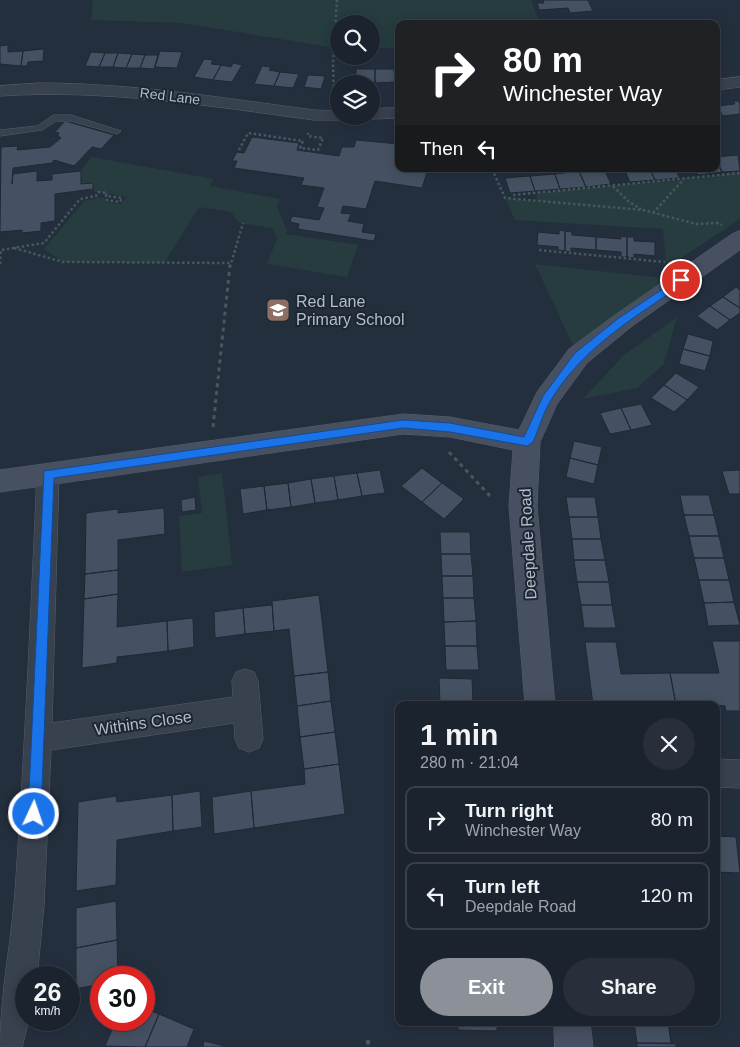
<!DOCTYPE html>
<html lang="en">
<head>
<meta charset="utf-8">
<style>
  body { margin:0; font-family:Helvetica,sans-serif; background:#282f3a; color:#f1f3f6; height:100vh; display:flex; flex-direction:column; font-size:19px; white-space:nowrap }
  * { box-sizing:border-box; margin:0 }
  p { font-size:16px; color:#a0a4aa }
  .icon { flex:none; width:28px; height:28px; fill:none; stroke:currentColor; stroke-width:2; stroke-linecap:round; stroke-linejoin:round }
  .map { position:relative; flex:1; overflow:hidden }
  .side { position:absolute; left:395px; top:701px; width:325px; height:325px; display:flex; flex-direction:column; background:#1b232e; border-radius:10px; box-shadow:0 2px 12px #0003,0 0 0 1px #39404a }
  .side>* { flex:none }
  .guide { position:absolute; left:395px; top:20px; width:325px; height:152px; border-radius:10px; box-shadow:0 2px 12px #0003,0 0 0 1px #39404a; background:#202124; color:#fff; overflow:hidden }
  .fabs { position:absolute; left:330px; top:15px; display:grid; gap:10px }
  .fabs a { display:grid; place-items:center; width:50px; height:50px; border-radius:50%; background:#1b232e; box-shadow:0 2px 12px #0003,0 0 0 1px #39404a; font-size:25px }
  .speed { position:absolute; left:15px; top:966px; display:flex; gap:10px; font-size:25px; font-weight:700; text-align:center }
  .speed>* { display:grid; place-content:center; width:65px; height:65px; border-radius:50%; background:#1b232e; box-shadow:0 2px 12px #0003,0 0 0 1px #39404a; line-height:1 }
  .speed small { font-size:12px; font-weight:400 }
  .speed .limit { border:8px solid #d22; background:#fff; color:#111 }
  .pin { position:absolute; display:grid; place-items:center; width:42px; height:42px; color:#fff; margin:-21px; border:2px solid #fff; border-radius:50%; box-shadow:0 1px 5px #0007 }
  .me { position:absolute; width:55px; margin:-28px; rotate:3deg; stroke-linejoin:round; filter:drop-shadow(0 0 4px #0008) }
  .turn { display:flex; align-items:center; gap:18px; height:105px; padding:0 25px; font-size:22px }
  .turn .icon { width:65px; height:65px; stroke-width:2.5 }
  .turn b { display:block; font-size:35px; line-height:42px }
  .then { display:flex; align-items:center; height:48px; padding:0 25px; background:#0003; gap:10px; font-size:19px }
  .round { display:grid; place-items:center; flex:none; width:52px; height:52px; border-radius:26px; background:#282f3a }
  .headline { display:flex; align-items:center; justify-content:space-between; height:85px; padding:0 25px }
  h1 { font-size:30px; font-weight:800; line-height:38px }
  .primary-button { display:flex; gap:10px; margin-top:auto; padding:10px 25px }
  .primary-button a { flex:1; height:58px; border-radius:30px; background:#8c9099; color:#fff; font-size:20px; font-weight:800; line-height:58px; text-align:center }
  .primary-button a+a { background:#282f3a; color:#f1f3f6 }
  ul { padding:0; list-style:none }
  li { display:flex; align-items:center; gap:15px; height:68px; margin:0 10px 8px; padding:0 15px; border:2px solid #39404a; border-radius:10px }
  li div { flex:1 }
  li b { display:block; font-size:19px }
  li em { font-style:normal }
  .map>svg:first-child { display:block }
  .green { fill:#263c3f }
  .building { fill:#455162; stroke:#1f2835 }
  .lines { fill:none; stroke-linecap:round; stroke-linejoin:round }
  .lane-casing { stroke:#565f6c; stroke-width:1 }
  .street-casing { stroke:#565f6c; stroke-width:1 }
  .secondary-casing { stroke:#565f6c; stroke-width:1 }
  .path-far2 { stroke:#44595c; stroke-width:2.5; stroke-dasharray:2.5 2.5; stroke-linecap:butt }
  .path-far1 { stroke:#44595c; stroke-width:3; stroke-dasharray:4 4; stroke-linecap:butt }
  .path { stroke:#44595c; stroke-width:4; stroke-dasharray:4.5 4.5; stroke-linecap:butt }
  .lane { fill:#38414e; fill-rule:evenodd }
  .street { fill:#38414e; fill-rule:evenodd }
  .secondary { fill:#465061; fill-rule:evenodd }
  .route { fill:#1a73e8; stroke:#114b97 }
  .labels { text-anchor:middle; dominant-baseline:central; stroke-width:4; stroke-linejoin:round; paint-order:stroke }
  .far-street-label { font-size:14px; fill:#b4bcc9; stroke:#1d2633 }
  .poi-label { font-size:16px; fill:#b4bcc9; stroke:#1d2633; text-anchor:start }
  .street-label { font-size:16px; fill:#b4bcc9; stroke:#1d2633 }
</style>
</head>
<body>
<div class="map">
<svg width="740" height="1047" viewBox="0 0 740 1047">
  <rect width="100%" height="100%" fill="#242f3e"/>
  <!-- green -->
  <path class="green" d="M93 0H531L540 24H399V48H371V24H339V48H335L182 23 91 20Z
    M91 157 214 179 210 186 280 199 277 207 287 230 286 234 358 245 347 277 267 264 277 239 272 228 239 223 231 212 199 207 164 263 63 262 44 249 84 201 101 197 107 199 105 202 121 204 126 197 94 191 93 183 81 184V171Z
    M740 173V219L674 263H666L663 229 515 220 505 198 536 201 537 193Z
    M535 264 681 280 578 356Z
    M677 317 664 364 637 388 583 399 624 355Z
    M222 473 232 565 182 572 179 516 202 513 198 477Z"/>
  <!-- building -->
  <path class="building" d="M543 0H588L593 11 570 13 568 8 539 10 537 3H544Z
    M8 45V52L23 51 21 66 0 64V46Z
    M44 49 43 61 28 62 27 66H21L23 51Z
    M160 51 182 52 177 68 155 67Z
    M91 52 105 53 99 67 85 66Z
    M105 53H118L113 67H99Z
    M118 53 132 54 126 68 113 67Z
    M132 54 145 55 140 68H126Z
    M145 55H158L154 69 140 68Z
    M204 59 213 60 211 64 221 65 213 80 194 77Z
    M233 63 242 65 232 82 213 80 221 65 231 67Z
    M262 66 271 67 269 70 280 72 274 86 254 84Z
    M356 69H375V83H356Z
    M375 69H394L395 82 375 83Z
    M280 72 299 74 293 88 274 86Z
    M308 75 325 76 321 89 304 87Z
    M733 101H738L740 103V114L723 116 717 106 735 104Z
    M65 121 114 135 101 149 92 147 74 166 54 160 52 163 13 168 12 184 13 174 37 171V181L52 180V174L81 171V184L93 183V189L55 194V221L41 223V231L22 233V230L0 232 1 147 18 146 17 150 50 147 61 138 58 136 59 133 55 132Z
    M252 137 299 143 297 150 339 156 342 147H354L356 140 399 144V169H428L422 188 375 181 366 209 343 206 341 213 351 214 348 221 364 224 362 232 376 234 374 241 298 229 299 224 290 222 292 216 319 220 324 208 317 207 324 188 301 185 304 178 234 168 237 161H232L237 152 244 153Z
    M738 155 740 171 722 172 716 157Z
    M716 162 722 172 698 175 695 169H716Z
    M604 169 611 184 586 187 579 171Z
    M624 169H650L655 180 630 182Z
    M650 169H675L680 178 655 180Z
    M579 171 586 187 560 189 555 174Z
    M555 174 560 189 535 191 530 176Z
    M530 176 535 191 510 193 505 178Z
    M559 230 565 231V251L558 250V247L537 245 538 232 559 234Z
    M565 231 572 232V235L596 237V250L571 248V252L565 251Z
    M621 236 627 237V257H621V252L596 250V237L621 239Z
    M627 237H634V241L655 242V256L634 254V258L627 257Z
    M736 287 740 290V308L723 297Z
    M723 297 740 308V313L730 320 710 306Z
    M710 306 730 320 717 330 697 316Z
    M688 334 713 341 710 356 683 349Z
    M683 349 710 356 705 371 679 364Z
    M676 373 699 387 687 400 664 385Z
    M664 385 687 400 674 412 651 398Z
    M641 404 652 425 631 430 621 408Z
    M621 408 631 430 610 434 600 413Z
    M574 441 602 447 598 465 570 458Z
    M570 458 598 465 594 484 566 477Z
    M422 468 442 483 422 502 401 486Z
    M380 470 385 493 362 496 357 473Z
    M740 470V494H729L722 471Z
    M357 473 362 496 338 500 334 476Z
    M334 476 338 500 315 503 311 479Z
    M311 479 315 503 291 507 288 483Z
    M288 483 291 507 267 510 264 486Z
    M442 483 464 499 444 519 422 502Z
    M264 486 267 510 243 514 240 489Z
    M680 495H709L714 515H684Z
    M195 497 196 510 182 512 181 500Z
    M566 497H595L598 517H569Z
    M164 508 165 534 118 540V570L85 574 86 513 118 509V513Z
    M684 515H714L719 536H689Z
    M569 517H598L601 539H572Z
    M440 532H470L471 554H441Z
    M689 536H719L724 558H694Z
    M572 539H601L605 560H574Z
    M441 554H471L473 576H442Z
    M694 558H724L729 580H699Z
    M574 560H605L609 582H577Z
    M118 570V594L84 599 85 574Z
    M442 576H473L474 598H443Z
    M699 580H729L734 602 704 603Z
    M577 582H609L612 605H581Z
    M118 594 117 627 167 621 168 651 117 657V663L82 668 84 599Z
    M319 595 328 672 294 676 289 629 274 631 272 601Z
    M443 598H474L476 621 444 622Z
    M734 602 740 625 708 626 704 603Z
    M272 605 274 631 245 634 243 608Z
    M581 605H612L616 628H584Z
    M243 608 245 634 215 638 214 612Z
    M193 618 194 647 168 651 167 621Z
    M476 621 477 646H445L444 622Z
    M712 641H740V711H726L725 706 716 705H676L670 673H719Z
    M585 642H616L621 674 670 673 676 705H593Z
    M445 646H477L479 670H446Z
    M328 672 331 701 297 706 294 676Z
    M439 678 472 679 473 704H440Z
    M331 701 335 732 300 737 297 706Z
    M335 732 339 764 304 769 300 737Z
    M339 764 345 814 254 828 251 791 305 784 304 769Z
    M200 791 202 827 173 831 172 795Z
    M251 791 254 828 214 834 212 797Z
    M172 795 173 831 117 840 116 885 76 891 78 802 116 796 117 802Z
    M716 836 736 837 740 873 716 872Z
    M116 901 117 940 76 948V908Z
    M117 940 118 978H101V984L76 989V948Z
    M144 1008 159 1014 145 1047 105 1046 116 1020H144Z
    M159 1014 194 1029 187 1047H145Z
    M458 1022H497V1031L458 1030Z
    M634 1022H668L671 1043H637Z
    M204 1041 229 1047H203Z
    M637 1043 676 1044V1047H637Z"/>
  <g class="lines">
    <!-- lane casing -->
    <g class="lane-casing">
      <path id="lane" d="M54 115H71L121 131 117 134 71 121H56L42 130 0 136V130L37 126Z"/>
    </g>
    <!-- street casing -->
    <g class="street-casing">
      <path id="street" d="M740 77V87L716 90V80Z
        M39 83C132 83 222 98 314 110L339 111V116H347L345 120H314C209 106 106 89 0 96V86Z
        M399 108V118L371 119 364 116H371V109Z
        M48 465 56 467 59 474 52 723 233 697 232 681 236 672 245 669 254 672 258 681 263 739 259 748 249 752 239 748 235 739 234 723 51 750 44 905 37 978H26V1020H29L22 1047H0C0 991 13 935 16 878 25 743 31 609 37 474L40 467Z
        M716 759 740 760V788L716 787Z"/>
    </g>
    <!-- secondary casing -->
    <g class="secondary-casing">
      <path id="secondary" d="M740 231V250L631 327 587 363 557 404 540 442 537 506 555 705H525L509 506 513 450 450 437 403 434 0 492V470L403 414 450 417 519 430 537 392 569 349 615 315 732 234Z
        M554 1022H590L593 1047H555Z"/>
    </g>
    <!-- path-far2 -->
    <path class="path-far2" d="M334 97 333 64 337 0
      M239 150 248 133 303 141 300 148 318 150 323 138 308 136V133
      M492 169 505 198 643 210 696 224 717 223 722 225
      M613 186 629 202 641 209
      M513 195 740 173
      M653 213 684 179
      M14 248 63 262 230 263
      M539 250 665 262
      M0 264 1 250 44 243 80 199 96 196 98 192 107 193 106 196 122 198 120 202 106 200
      M230 267 243 223"/>
    <!-- path-far1 -->
    <path class="path-far1" d="M213 427 230 265
      M449 452 490 496"/>
    <!-- path -->
    <path class="path" d="M368 1040V1047"/>
    <!-- lane -->
    <use href="#lane" class="lane"/>
    <!-- street -->
    <use href="#street" class="street"/>
    <!-- secondary -->
    <use href="#secondary" class="secondary"/>
  </g>
  <!-- route -->
  <path class="route" d="M681 277 686 280 685 283C636 316 582 348 551 400 543 413 539 428 533 442L527 446 450 432 403 428 54 478 41 814 39 819 34 821 30 819 28 814 44 471 403 420 450 423 524 437 543 396 575 353 619 318Z"/>
  <!-- icons -->
  <defs>
    <g id="school-square" transform="scale(1.25)"><rect x="-9" y="-9" width="18" height="18" rx="4" fill="#8d6e63" stroke="#1d2633"/><path d="M0-5L7-2L0 1L-7-2ZM-4 1L0 2.5L4 1V4Q0 6-4 4Z" fill="#fff"/></g>
  </defs>
  <g fill-rule="evenodd">
    <use href="#school-square" x="278" y="310"/>
  </g>
  <g class="labels">
    <!-- far-street labels -->
    <g class="far-street-label">
      <text transform="translate(170 96) rotate(7)">Red Lane</text>
    </g>
    <!-- poi labels -->
    <g class="poi-label">
      <text x="296" y="301">Red Lane<tspan x="296" dy="18">Primary School</tspan></text>
    </g>
    <!-- street labels -->
    <g class="street-label">
      <text transform="translate(528 544) rotate(-93)">Deepdale Road</text>
      <text transform="translate(143 723) rotate(-8)">Withins Close</text>
    </g>
  </g>
</svg>
<div class="fabs">
<a><svg class="icon" aria-label="search" viewBox="0 0 24 24"><circle cx="10" cy="10" r="6"/><path d="M15 15l6 6"/></svg></a>
<a><svg class="icon" aria-label="layers" viewBox="0 0 24 24"><path d="M12 4l9 5-9 5-9-5zM3 14l9 5 9-5"/></svg></a>
</div>
<div class="speed"><div>26<small>km/h</small></div><div class="limit">30</div></div>
<div class="pin" style="left:681px;top:280px;background:#d93025"><svg class="icon" aria-label="arrive" viewBox="0 0 24 24"><path d="M6 21V4h12l-3 4 3 4H6"/></svg></div>
<svg class="me" style="left:34px;top:814px" viewBox="-20 -20 40 40"><circle r="17" fill="#1a73e8" stroke="#fff" stroke-width="3"/><path d="M0-11L8 9 0 5-8 9z" fill="#fff"/></svg>
<div class="guide">
<div class="turn"><svg class="icon" aria-label="right" viewBox="0 0 24 24"><path d="M7 20v-9h11M14 6l5 5-5 5"/></svg><div><b>80 m</b>Winchester Way</div></div>
<div class="then">Then<svg class="icon" aria-label="left" viewBox="0 0 24 24"><path d="M17 20v-9H6M10 6l-5 5 5 5"/></svg></div>
</div>
<section class="side">
<div class="headline"><div><h1>1 min</h1><p>280 m · 21:04</p></div><a class="round"><svg class="icon" aria-label="close" viewBox="0 0 24 24"><path d="M6 6l12 12M18 6L6 18"/></svg></a></div>
<ul>
<li><svg class="icon" aria-label="right" viewBox="0 0 24 24"><path d="M7 20v-9h11M14 6l5 5-5 5"/></svg><div><b>Turn right</b><p>Winchester Way</p></div><em>80 m</em></li>
<li><svg class="icon" aria-label="left" viewBox="0 0 24 24"><path d="M17 20v-9H6M10 6l-5 5 5 5"/></svg><div><b>Turn left</b><p>Deepdale Road</p></div><em>120 m</em></li>
</ul>
<div class="primary-button"><a>Exit</a><a>Share</a></div>
</section>
</div>
</body>
</html>
